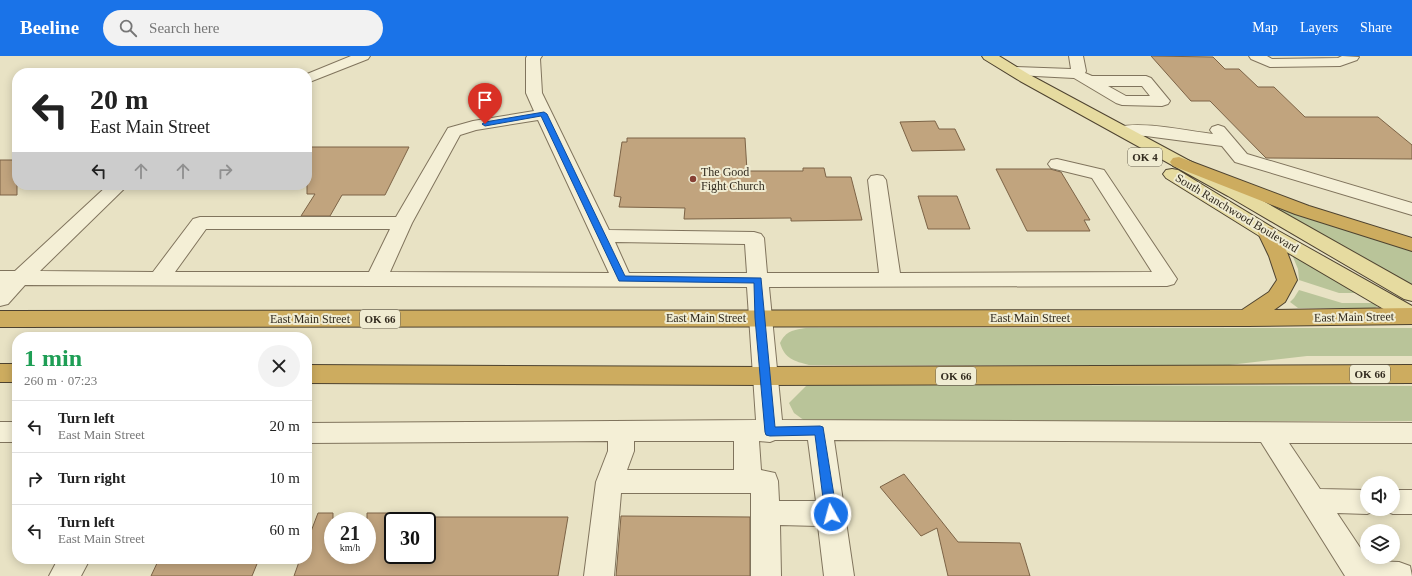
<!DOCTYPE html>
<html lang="en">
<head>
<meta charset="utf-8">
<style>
  body { margin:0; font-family:Georgia,serif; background:#f2f2f2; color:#222; height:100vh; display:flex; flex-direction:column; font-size:15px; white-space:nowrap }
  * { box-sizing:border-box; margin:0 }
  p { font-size:13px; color:#767676 }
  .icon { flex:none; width:22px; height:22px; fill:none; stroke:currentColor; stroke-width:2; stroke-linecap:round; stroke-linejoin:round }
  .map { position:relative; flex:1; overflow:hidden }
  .panel { position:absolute; left:12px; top:276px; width:300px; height:232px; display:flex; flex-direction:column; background:#fff; border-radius:16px; box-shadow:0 2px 10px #0003 }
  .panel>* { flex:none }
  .hud { position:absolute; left:12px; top:12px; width:300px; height:122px; border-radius:16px; box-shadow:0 2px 10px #0003; background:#fff; color:#222; overflow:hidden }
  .controls { position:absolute; left:1360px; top:420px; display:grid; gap:8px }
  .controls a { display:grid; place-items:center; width:40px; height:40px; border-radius:50%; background:#fff; box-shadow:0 2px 10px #0003; font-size:20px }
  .speed { position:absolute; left:324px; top:456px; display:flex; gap:8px; font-size:20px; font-weight:700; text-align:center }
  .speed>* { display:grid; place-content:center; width:52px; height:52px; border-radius:50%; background:#fff; box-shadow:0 2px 10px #0003; line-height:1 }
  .speed small { font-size:10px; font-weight:400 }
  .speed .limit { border:2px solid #111; border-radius:6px; background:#fff; color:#111 }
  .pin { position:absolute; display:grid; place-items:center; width:34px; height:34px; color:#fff; margin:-41px -17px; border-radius:50% 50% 50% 0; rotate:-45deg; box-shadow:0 0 4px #0007 }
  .pin .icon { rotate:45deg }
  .me { position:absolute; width:44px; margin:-22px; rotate:353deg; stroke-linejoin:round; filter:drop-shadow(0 0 3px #0008) }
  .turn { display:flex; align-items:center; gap:14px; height:84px; padding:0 12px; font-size:18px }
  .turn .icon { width:52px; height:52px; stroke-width:2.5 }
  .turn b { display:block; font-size:28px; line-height:34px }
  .lanes { display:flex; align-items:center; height:38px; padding:0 12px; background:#0003; justify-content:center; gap:20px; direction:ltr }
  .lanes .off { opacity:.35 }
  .round { display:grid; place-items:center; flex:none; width:42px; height:42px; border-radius:21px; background:#f2f2f2 }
  .summary { display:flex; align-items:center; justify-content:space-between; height:68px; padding:0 12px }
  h1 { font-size:24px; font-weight:600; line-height:30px; color:#1e9e55 }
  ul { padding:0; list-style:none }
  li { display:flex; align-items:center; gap:12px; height:52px; padding:0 12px; border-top:1px solid #e0e0e0 }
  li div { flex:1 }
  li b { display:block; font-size:15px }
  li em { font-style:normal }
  header { display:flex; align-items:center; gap:24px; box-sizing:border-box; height:56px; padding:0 20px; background:#1a73e8; color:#fff }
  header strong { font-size:19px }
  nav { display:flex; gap:22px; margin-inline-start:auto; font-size:14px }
  .search { width:280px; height:36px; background:#f2f2f2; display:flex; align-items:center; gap:10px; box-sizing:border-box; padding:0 14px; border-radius:22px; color:#767676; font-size:15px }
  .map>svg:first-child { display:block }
  .green { fill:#b9c499 }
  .building { fill:#c1a47e; stroke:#7c6346 }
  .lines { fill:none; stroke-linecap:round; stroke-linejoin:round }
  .minor-casing { stroke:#80745d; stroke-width:2 }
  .major-casing { stroke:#4e4330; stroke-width:2 }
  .highway-casing { stroke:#4e4330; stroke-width:2 }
  .minor { fill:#f4efd6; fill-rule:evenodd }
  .major { fill:#e6dba0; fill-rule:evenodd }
  .highway { fill:#cdac5f; fill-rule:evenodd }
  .route { fill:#1a73e8; stroke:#114b97 }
  .poi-dot { fill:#874034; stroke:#f0ecd2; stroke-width:1.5 }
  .labels { text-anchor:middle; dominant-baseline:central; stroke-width:4; stroke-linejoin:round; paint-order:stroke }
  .shield { fill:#f0ecd2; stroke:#6b6555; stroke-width:1 }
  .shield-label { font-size:11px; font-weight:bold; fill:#322b1f }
  .poi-label { font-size:12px; fill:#322b1f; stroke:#f0ecd2; text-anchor:start }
  .street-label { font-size:12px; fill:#322b1f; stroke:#f0ecd2 }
</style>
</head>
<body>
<header>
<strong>Beeline</strong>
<div class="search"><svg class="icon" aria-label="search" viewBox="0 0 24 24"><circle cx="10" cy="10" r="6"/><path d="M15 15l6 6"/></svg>Search here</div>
<nav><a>Map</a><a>Layers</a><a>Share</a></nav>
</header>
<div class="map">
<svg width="1412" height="520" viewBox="0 0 1412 520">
  <rect width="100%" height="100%" fill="#e8e2c4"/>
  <!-- green -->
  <path class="green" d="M1240 135 1412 194V231Z
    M1293 201 1299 202 1359 237H1339L1299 224 1298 213Z
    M1299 234 1342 247H1378L1381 248 1375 252H1298L1290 246 1294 242Z
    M806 272H1412V300H1307L1229 309H809C794 305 785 303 780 287 786 275 793 274 806 272Z
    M807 329 1412 330V365H805L794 357 789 347Z"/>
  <!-- building -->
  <path class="building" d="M1151 0 1213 1 1225 13H1239L1258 31H1274L1305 61H1378L1412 89V103L1266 102 1210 45H1191Z
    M935 65 939 73H955L965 94 912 95 900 66Z
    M627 82H745L747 115H803V112H824L826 121H851L862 164 791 165V162L684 163 685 152 619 151 621 141 614 140 622 86H627Z
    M307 91H409L385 139H342L330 160H301L315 138H307Z
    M0 104H17V139H0Z
    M996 113H1050L1061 116 1090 164H1084L1090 175H1027Z
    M918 140H957L970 173H928Z
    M904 418 958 486 1020 487 1030 520H948L937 472 921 480 880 431Z
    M318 457H333V499H367V457H393V499H427V461H568L558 520H294L300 503H307V486Z
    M621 460 750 461V520H616Z
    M159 503H259L252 520H151Z"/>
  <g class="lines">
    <!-- minor casing -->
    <g class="minor-casing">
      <path id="minor" d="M351 0H370L368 3 307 27V18Z
        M527 0H542L540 3 542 37 609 174 754 176 761 178 764 182 767 217H879L868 124 871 120 877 119 883 120 886 124 900 217 1152 216 1092 122 1051 112 1048 108 1051 104 1057 103 1104 114 1177 223 1174 228 1167 230 769 231 782 364 1412 367V387H1289L1320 433 1367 434V453H1377V454L1367 458 1337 457 1369 505 1399 506 1410 510 1412 520H1345L1261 386 834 384 854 520H824L818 470 780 469 781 520H751V437H621L614 520H584L596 426 608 395V385L307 387V367L756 364 747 231 25 229 8 248 0 250V215H15L108 129H128L40 215 153 216 193 163 200 161H396L448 72 473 65 534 55 526 37V2ZM538 64 609 217 390 216 412 167 460 79 476 74ZM206 173H390L369 216H175ZM615 186 745 188 747 217H629ZM775 384H808L816 445H779L778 425 775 417 761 414 759 385 770 386ZM634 385H734V414H627L634 395Z
        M1069 0H1083L1086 15 1085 17 1092 20H1146L1151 22 1170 45 1168 48 1162 50 1122 49 1116 47 1074 22 1014 19 1009 18 1007 15 1009 12 1014 11 1071 13ZM1108 30H1142L1150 40H1126Z
        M1249 0H1267L1272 3 1338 2 1342 0 1359 1 1357 4 1340 10 1270 11 1251 3Z
        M1218 69 1224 71 1247 98 1412 147V159L1235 106 1222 90 1146 80 1118 79 1116 75 1118 71C1144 65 1186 75 1213 78L1210 74 1212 71Z
        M0 366H17V386H0Z
        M1393 434H1412V458H1393L1383 454V453H1393Z
        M58 503H90L81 520H49Z"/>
    </g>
    <!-- major casing -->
    <g class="major-casing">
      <path id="major" d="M982 0H999L1030 19 1240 132 1412 229V245L1404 243 1228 140 1020 25 984 3Z
        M1172 113 1178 114 1275 173 1412 250V268L1404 265 1261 181 1166 122 1163 118 1166 114Z"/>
    </g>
    <!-- highway casing -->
    <g class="highway-casing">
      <path id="highway" d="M1179 101 1309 150 1412 182V195L1295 158 1173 110 1170 106 1173 102Z
        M1268 171 1275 173C1285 188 1291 206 1297 224L1285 246 1274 254 1412 252V268L1247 270 0 271V255L1242 254 1269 236 1277 224 1269 200 1258 177 1261 173Z
        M0 308H17V326H0Z
        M307 309 765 311 1412 309V327L765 329 307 327Z"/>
    </g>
    <!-- minor -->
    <use href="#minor" class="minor"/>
    <!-- major -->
    <use href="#major" class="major"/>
    <!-- highway -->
    <use href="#highway" class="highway"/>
  </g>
  <!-- route -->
  <path class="route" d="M544 56 547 58 625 220 761 222 775 371 820 370 823 371 837 458 835 462 831 463 827 462 825 458 815 379 770 380 766 379 765 376 755 262 754 227 619 225 541 60 485 70 482 68 485 66Z"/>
  <!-- markers -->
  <circle class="poi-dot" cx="693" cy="123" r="4"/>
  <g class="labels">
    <!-- shield labels -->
    <g class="shield">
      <rect x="1128" y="92" width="34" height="18" rx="3"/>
      <rect x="360" y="254" width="40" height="18" rx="3"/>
      <rect x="1350" y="309" width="40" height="18" rx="3"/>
      <rect x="936" y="311" width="40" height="18" rx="3"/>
    </g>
    <g class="shield-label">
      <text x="1145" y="101">OK 4</text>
      <text x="380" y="263">OK 66</text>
      <text x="1370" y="318">OK 66</text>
      <text x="956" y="320">OK 66</text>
    </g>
    <!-- poi labels -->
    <g class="poi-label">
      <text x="701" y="116">The Good<tspan x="701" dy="14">Fight Church</tspan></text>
    </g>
    <!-- street labels -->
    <g class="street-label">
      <text transform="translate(1237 157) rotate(31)">South Ranchwood Boulevard</text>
      <text transform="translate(1354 261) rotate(-1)">East Main Street</text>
      <text x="706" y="262">East Main Street</text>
      <text x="1030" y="262">East Main Street</text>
      <text x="310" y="263">East Main Street</text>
    </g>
  </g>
</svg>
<div class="controls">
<a><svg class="icon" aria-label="sound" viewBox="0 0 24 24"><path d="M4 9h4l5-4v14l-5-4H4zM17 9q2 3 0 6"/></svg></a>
<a><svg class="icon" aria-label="layers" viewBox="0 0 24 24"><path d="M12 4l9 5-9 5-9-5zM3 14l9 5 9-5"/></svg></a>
</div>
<div class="speed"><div>21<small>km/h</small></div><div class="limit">30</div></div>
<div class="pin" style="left:485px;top:68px;background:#d93025"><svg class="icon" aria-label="arrive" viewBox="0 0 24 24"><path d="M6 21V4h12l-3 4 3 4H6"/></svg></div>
<svg class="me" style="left:831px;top:458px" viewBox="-20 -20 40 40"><circle r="17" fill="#1a73e8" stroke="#fff" stroke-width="3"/><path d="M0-11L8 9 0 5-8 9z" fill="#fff"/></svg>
<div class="hud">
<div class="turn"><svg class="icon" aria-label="left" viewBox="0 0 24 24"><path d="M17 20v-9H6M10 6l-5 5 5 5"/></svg><div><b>20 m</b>East Main Street</div></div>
<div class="lanes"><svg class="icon" aria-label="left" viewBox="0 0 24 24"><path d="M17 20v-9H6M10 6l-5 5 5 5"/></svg><svg class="icon off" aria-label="ahead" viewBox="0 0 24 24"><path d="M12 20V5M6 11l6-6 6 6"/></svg><svg class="icon off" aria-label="ahead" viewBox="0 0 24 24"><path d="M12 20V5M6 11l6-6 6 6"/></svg><svg class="icon off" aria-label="right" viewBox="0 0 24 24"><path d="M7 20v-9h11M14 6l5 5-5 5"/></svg></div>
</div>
<section class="panel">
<div class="summary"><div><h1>1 min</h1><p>260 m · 07:23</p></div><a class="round"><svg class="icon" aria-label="close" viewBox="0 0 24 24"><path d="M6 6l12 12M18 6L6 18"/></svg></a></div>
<ul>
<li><svg class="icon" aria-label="left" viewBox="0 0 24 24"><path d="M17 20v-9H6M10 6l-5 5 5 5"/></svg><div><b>Turn left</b><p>East Main Street</p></div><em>20 m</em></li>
<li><svg class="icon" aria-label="right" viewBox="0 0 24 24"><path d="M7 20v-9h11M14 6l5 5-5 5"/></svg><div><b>Turn right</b></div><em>10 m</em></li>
<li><svg class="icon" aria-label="left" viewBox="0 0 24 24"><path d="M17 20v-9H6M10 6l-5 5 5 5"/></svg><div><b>Turn left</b><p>East Main Street</p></div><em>60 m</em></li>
</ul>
</section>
</div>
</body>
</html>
